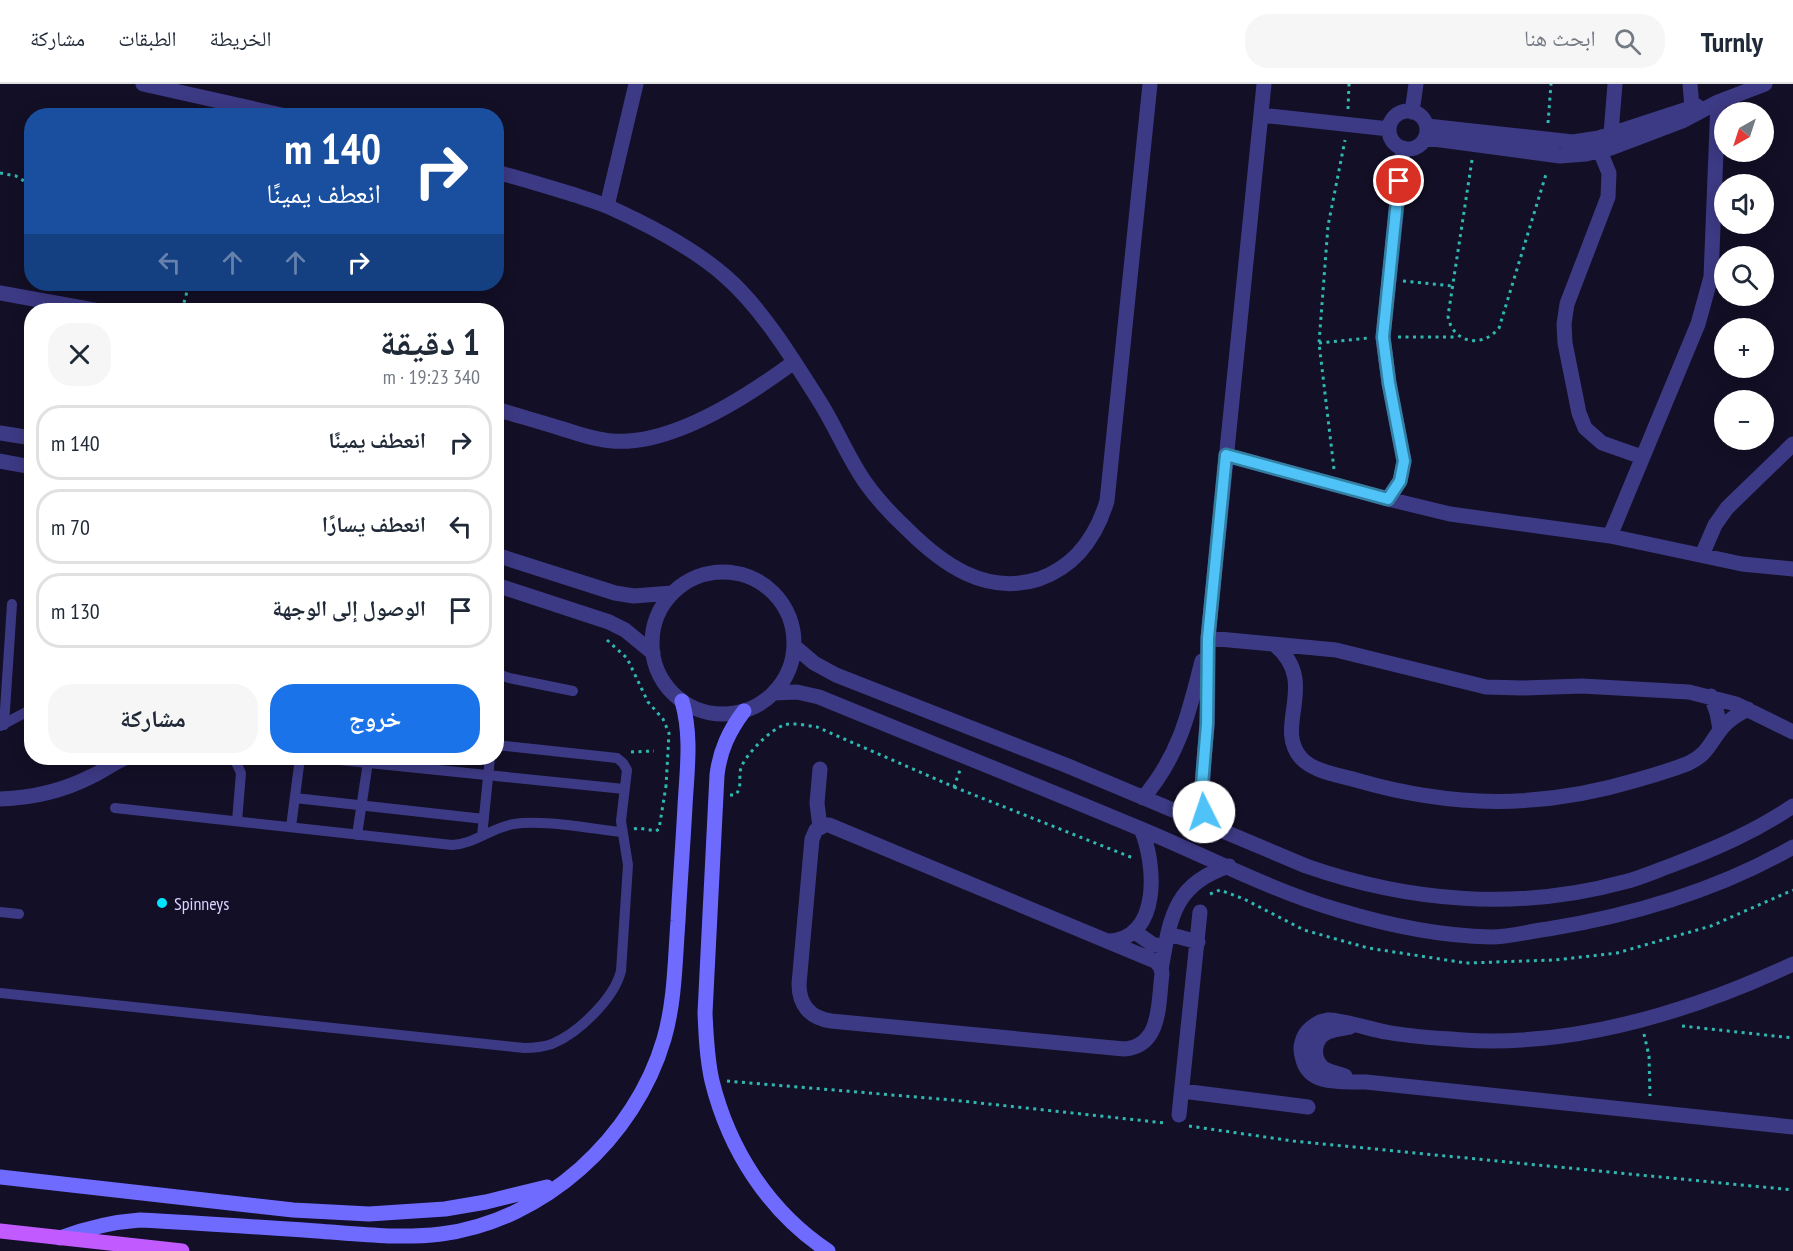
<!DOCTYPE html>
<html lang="ar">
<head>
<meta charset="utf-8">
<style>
  body { margin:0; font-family:"PT Sans Narrow","Noto Naskh Arabic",sans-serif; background:#f6f6f7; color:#1f2937; direction:rtl; height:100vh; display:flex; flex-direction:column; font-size:22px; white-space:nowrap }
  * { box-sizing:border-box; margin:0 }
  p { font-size:20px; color:#747a83 }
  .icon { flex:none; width:33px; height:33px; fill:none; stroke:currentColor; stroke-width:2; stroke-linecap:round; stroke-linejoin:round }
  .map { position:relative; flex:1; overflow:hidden; direction:ltr }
  .drawer { position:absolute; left:24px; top:219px; width:480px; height:462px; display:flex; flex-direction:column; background:#fff; border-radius:24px; box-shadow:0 3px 15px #0003; direction:rtl }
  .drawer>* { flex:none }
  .top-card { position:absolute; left:24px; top:24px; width:480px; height:183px; border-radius:24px; box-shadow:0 3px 15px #0003; direction:rtl; background:#1a4fa0; color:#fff; overflow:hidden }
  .needle { width:39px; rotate:219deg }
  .buttons { position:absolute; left:1714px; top:18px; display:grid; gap:12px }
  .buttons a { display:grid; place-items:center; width:60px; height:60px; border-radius:50%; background:#fff; box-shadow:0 3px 15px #0003; font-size:30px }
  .pin { position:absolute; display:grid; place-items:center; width:51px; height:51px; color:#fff; margin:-26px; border:3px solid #fff; border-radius:50%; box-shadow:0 2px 6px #0007 }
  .me { position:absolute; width:66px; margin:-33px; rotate:356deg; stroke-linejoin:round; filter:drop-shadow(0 0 4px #0008) }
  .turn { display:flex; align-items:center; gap:21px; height:126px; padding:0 24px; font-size:27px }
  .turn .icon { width:78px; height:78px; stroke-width:2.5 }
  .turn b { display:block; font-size:42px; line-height:51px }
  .lanes { display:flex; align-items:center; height:57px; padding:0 24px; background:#0003; justify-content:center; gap:30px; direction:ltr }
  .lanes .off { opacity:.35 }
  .round { display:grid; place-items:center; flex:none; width:63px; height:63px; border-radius:24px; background:#f6f6f7 }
  .summary { display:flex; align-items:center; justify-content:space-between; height:102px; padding:0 24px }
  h1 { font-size:36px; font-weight:700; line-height:45px }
  .button { display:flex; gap:12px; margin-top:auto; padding:12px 24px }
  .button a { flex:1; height:69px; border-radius:24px; background:#1a73e8; color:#fff; font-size:24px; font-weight:700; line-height:69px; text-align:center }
  .button a+a { background:#f6f6f7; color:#1f2937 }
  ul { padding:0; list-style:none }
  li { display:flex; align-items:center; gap:18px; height:75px; margin:0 12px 9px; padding:0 12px; border:3px solid #e0e1e3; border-radius:24px }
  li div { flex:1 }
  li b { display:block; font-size:22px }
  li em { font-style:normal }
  header { display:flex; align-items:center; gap:36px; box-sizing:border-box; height:84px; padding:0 30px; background:#fff; border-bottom:2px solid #e0e1e3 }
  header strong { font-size:28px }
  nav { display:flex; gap:33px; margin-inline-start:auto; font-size:21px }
  .search { width:420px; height:54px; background:#f6f6f7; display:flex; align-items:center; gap:15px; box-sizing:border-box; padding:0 21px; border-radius:24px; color:#747a83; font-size:22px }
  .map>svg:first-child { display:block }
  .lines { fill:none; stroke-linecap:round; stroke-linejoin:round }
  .path { stroke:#2fb8b0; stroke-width:3; stroke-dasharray:3 4.5; stroke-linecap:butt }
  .lane { stroke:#3d3a85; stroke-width:10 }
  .street { stroke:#3d3a85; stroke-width:15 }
  .secondary { stroke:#6f6bff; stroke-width:15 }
  .primary { stroke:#c25bff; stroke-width:15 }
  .route-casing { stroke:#337fa1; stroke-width:15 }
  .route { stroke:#4fc3f7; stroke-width:10 }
  .poi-dot { fill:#00e5ff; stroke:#130f26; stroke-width:2 }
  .labels { text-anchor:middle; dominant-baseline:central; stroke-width:6; stroke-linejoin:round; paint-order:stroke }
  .poi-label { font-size:18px; fill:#d9d4ff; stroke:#130f26; text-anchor:start }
</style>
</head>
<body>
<header>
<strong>Turnly</strong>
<div class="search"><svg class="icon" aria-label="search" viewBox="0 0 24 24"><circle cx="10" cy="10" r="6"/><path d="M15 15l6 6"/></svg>ابحث هنا</div>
<nav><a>الخريطة</a><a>الطبقات</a><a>مشاركة</a></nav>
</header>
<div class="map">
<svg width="1793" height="1167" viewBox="0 0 1793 1167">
  <rect width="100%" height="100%" fill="#130f26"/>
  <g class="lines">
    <!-- path -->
    <path class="path" d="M1348 25 1349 0
      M1548 39 1551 0
      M1472 76 1448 232C1452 259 1482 265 1499 244L1547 87
      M0 89 16 92 32 102
      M1403 197 1452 202
      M182 226 189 200
      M1398 253H1458
      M1319 259 1368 254
      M1334 385 1319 259 1328 142 1345 56
      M607 556 627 574 648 618 663 635 669 649 666 702 670 703
      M631 668 654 667
      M954 703 1133 774
      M730 711H735C743 704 738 694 741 684 745 671 771 645 784 641 794 638 807 642 817 643L954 703 960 686
      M634 745 638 744 656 747 659 745 666 702
      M1210 810 1220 806 1244 815 1304 846 1368 864 1466 879 1555 876 1617 869 1711 842 1793 806
      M1682 942 1793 954
      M1644 950 1649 972 1650 1012
      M727 997 952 1016 1165 1039
      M1189 1042 1293 1057 1793 1106"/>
    <!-- lane -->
    <path class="lane" d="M496 589 509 594 573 607
      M4 641 12 520
      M0 642 32 625
      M234 674 241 689 237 737
      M320 674 624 705
      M295 714 484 735
      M115 724 452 761C475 760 492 743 514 740 542 735 592 745 622 748
      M291 743 300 674
      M357 751 368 678
      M482 752 490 674
      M0 828 19 830
      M0 909 524 964C534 964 543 963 552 960 578 949 614 915 621 887L628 781 621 737 627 686 623 679 617 674 496 661"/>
    <!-- street -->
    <path class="street" d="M143 0 286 32
      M1690 0 1692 23
      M1389 46a19 19 0 1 1 38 0a19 19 0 1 1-38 0Z
      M1412 28 1416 0
      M1261 31 1389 45
      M1427 42 1573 58 1599 54 1697 22
      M1611 49 1615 0
      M1426 54 1560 72 1586 70 1611 64 1682 37 1718 18 1765 0
      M1600 67 1609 89 1608 113 1567 220 1564 240 1565 259 1579 329 1585 344 1602 359 1642 373
      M496 88C523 95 549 103 575 111 586 115 598 118 609 123 649 141 692 163 725 192 761 223 793 275 818 315 835 341 847 372 865 398 877 415 892 431 907 445 942 480 986 512 1039 495 1076 482 1096 453 1107 417L1150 0
      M607 122 636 0
      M0 209 94 226
      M496 325C519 332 541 338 563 345 579 350 595 356 612 357 671 362 748 312 794 278
      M0 349 32 354
      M1226 371 1388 415 1450 430 1610 452 1742 480 1793 485
      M0 377 32 383
      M1388 415 1400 397 1404 377 1389 299 1383 253 1403 64
      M1610 452 1698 240 1711 193 1718 18
      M496 471 615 509 634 512 672 509
      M1702 471 1715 441 1727 424 1793 360
      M652 559a71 71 0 1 1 142 0a71 71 0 1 1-142 0Z
      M496 501 609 538 625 546 653 569
      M1208 554 1336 566 1486 603 1522 604 1582 602 1689 608 1736 620 1793 648
      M1275 561C1320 599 1273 642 1301 674 1314 688 1339 691 1356 696 1452 724 1540 725 1637 696 1654 691 1672 686 1689 679 1708 670 1710 658 1722 644 1729 635 1738 630 1748 625
      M794 562 814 579 836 591 1068 682 1306 782C1409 818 1518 827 1624 798 1641 794 1658 786 1675 780 1717 764 1756 747 1793 722
      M774 609 797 608 819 613C926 657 1034 700 1141 745 1206 772 1270 806 1338 826 1387 841 1440 852 1491 853 1510 853 1530 847 1548 845 1633 831 1718 806 1793 763
      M1711 612 1717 629 1720 645
      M820 685 817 719 820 743
      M1143 714C1179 672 1189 629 1202 577
      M0 715C32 714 63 707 92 692 103 687 113 679 125 674
      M825 741H829L1155 877 1161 883 1162 890C1158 919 1162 962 1124 965L831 937C810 934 799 921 799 900L812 755 816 746Z
      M1208 741C1199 709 1204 677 1207 643 1208 613 1208 583 1208 554L1264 0
      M1135 848 1152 860 1165 863
      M1168 850 1198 858
      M1109 857C1161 854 1156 780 1141 745
      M1793 880C1692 927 1576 963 1463 956 1438 954 1411 953 1386 948 1373 946 1339 935 1328 936 1316 938 1305 946 1302 958 1300 964 1301 970 1303 976 1311 1003 1344 997 1366 998L1793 1043
      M1161 886C1170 835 1173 800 1229 782
      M1345 992C1337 989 1328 988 1322 983 1312 973 1314 955 1326 949 1333 945 1342 945 1350 943
      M1182 1007 1308 1023
      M1179 1031 1200 828"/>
    <!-- secondary -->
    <path class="secondary" d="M744 627C729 647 720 666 717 691L705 929C706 952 707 975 712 997 729 1066 769 1128 828 1167
      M0 1093 293 1126 369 1130 445 1125 486 1118 547 1103
      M60 1154C87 1144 111 1138 140 1136 199 1139 258 1143 317 1147 358 1150 399 1155 441 1150 544 1137 635 1054 664 955 675 917 675 876 678 837 680 798 683 760 685 722 687 686 692 652 682 617"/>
    <!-- primary -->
    <path class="primary" d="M0 1147 182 1167"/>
  </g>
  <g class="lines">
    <!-- route casing -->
    <g class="route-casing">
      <path id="route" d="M1204 728 1202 701 1207 640 1208 554 1226 371 1388 415 1400 397 1404 377 1389 299 1383 253 1399 97"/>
    </g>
    <!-- route -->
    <use href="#route" class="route"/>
  </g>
  <!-- markers -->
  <circle class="poi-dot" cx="162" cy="819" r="6"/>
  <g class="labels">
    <!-- poi labels -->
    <g class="poi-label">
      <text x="174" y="819">Spinneys</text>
    </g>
  </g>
</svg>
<div class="buttons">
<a><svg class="needle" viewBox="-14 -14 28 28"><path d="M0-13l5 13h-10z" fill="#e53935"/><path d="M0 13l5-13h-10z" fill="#747a83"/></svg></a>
<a><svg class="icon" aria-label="sound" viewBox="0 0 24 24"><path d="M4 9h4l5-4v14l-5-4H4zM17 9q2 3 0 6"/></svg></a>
<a><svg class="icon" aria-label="search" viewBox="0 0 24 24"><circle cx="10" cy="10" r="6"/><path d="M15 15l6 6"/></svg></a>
<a>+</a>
<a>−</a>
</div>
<div class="pin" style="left:1399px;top:97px;background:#d93025"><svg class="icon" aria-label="arrive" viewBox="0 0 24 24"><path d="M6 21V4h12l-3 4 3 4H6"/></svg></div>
<svg class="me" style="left:1204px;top:728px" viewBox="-20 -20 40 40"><circle r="19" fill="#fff"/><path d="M0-13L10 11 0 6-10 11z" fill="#4fc3f7"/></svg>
<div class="top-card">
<div class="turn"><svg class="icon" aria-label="right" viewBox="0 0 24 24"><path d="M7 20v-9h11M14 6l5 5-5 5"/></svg><div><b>140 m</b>انعطف يمينًا</div></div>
<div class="lanes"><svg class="icon off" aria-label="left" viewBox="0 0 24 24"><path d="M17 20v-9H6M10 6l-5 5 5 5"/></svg><svg class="icon off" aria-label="ahead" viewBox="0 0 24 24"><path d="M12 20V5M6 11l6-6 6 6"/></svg><svg class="icon off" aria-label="ahead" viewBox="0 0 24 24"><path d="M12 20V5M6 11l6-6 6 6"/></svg><svg class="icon" aria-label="right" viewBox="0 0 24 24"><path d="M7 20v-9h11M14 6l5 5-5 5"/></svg></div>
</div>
<section class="drawer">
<div class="summary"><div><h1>1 دقيقة</h1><p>340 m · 19:23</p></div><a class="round"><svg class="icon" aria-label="close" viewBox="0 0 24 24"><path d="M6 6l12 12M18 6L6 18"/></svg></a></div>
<ul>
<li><svg class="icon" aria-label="right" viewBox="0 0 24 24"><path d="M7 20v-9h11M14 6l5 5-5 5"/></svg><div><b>انعطف يمينًا</b></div><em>140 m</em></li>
<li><svg class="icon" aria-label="left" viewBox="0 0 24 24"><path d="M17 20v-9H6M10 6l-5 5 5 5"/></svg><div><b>انعطف يسارًا</b></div><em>70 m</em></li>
<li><svg class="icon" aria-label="arrive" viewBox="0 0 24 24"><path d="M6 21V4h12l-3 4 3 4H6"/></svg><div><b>الوصول إلى الوجهة</b></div><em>130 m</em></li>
</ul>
<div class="button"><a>خروج</a><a>مشاركة</a></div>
</section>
</div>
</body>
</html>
